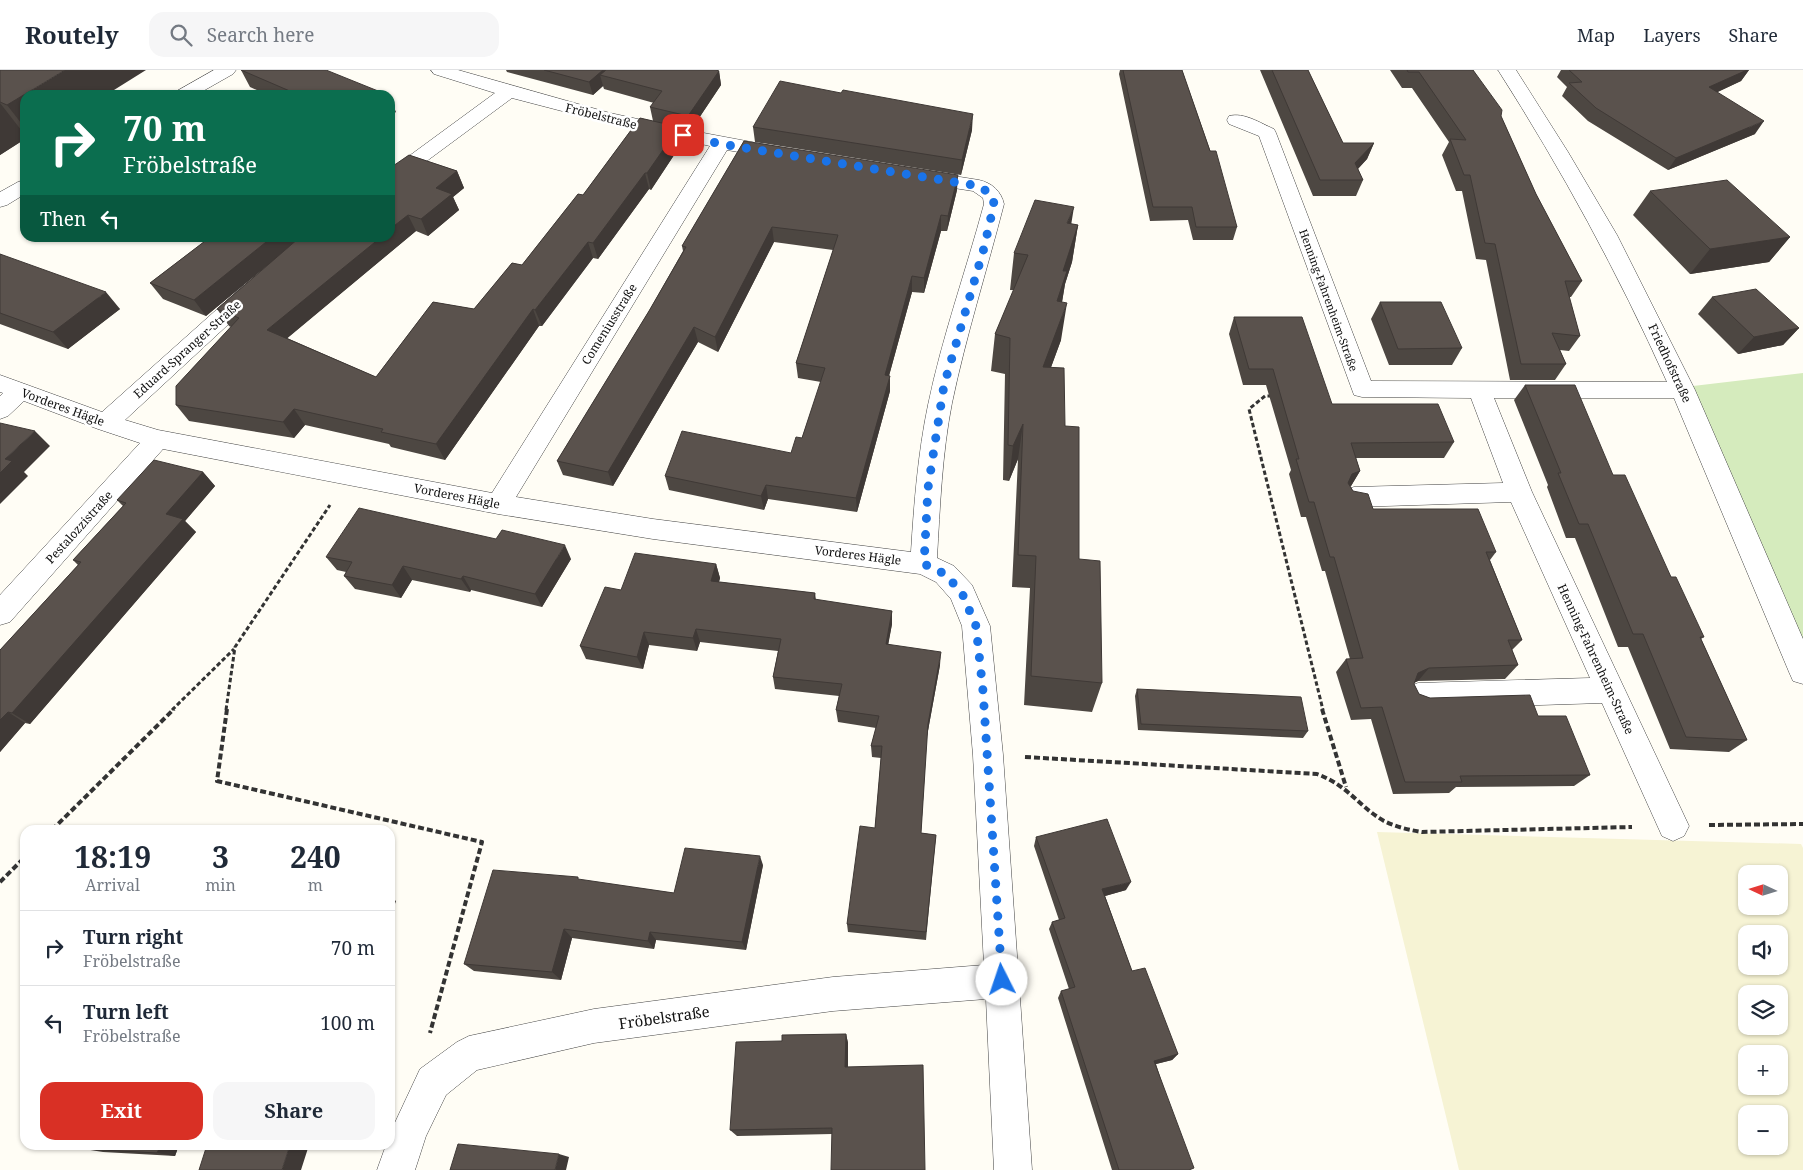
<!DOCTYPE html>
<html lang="en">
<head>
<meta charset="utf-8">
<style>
  body { margin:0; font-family:"Noto Serif",serif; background:#f6f6f7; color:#1f2937; height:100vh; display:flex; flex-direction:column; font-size:19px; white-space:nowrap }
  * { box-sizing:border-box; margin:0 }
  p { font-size:16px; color:#747a83 }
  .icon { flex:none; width:28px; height:28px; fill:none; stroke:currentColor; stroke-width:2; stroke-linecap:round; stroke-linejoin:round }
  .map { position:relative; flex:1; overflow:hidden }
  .sheet { position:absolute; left:20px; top:755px; width:375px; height:325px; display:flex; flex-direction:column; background:#fff; border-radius:15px; box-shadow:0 1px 4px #0004 }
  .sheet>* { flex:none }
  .hud { position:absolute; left:20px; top:20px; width:375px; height:152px; border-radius:15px; box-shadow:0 1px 4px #0004; background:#0b6e4f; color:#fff; overflow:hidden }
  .needle { width:32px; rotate:274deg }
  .controls { position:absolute; left:1738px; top:795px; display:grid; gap:10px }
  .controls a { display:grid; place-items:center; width:50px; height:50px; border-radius:10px; background:#fff; box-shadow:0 1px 4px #0004; font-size:25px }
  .pin { position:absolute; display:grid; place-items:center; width:42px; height:42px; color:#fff; margin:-21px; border-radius:10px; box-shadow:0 2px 8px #0006 }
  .me { position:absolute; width:55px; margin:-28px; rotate:356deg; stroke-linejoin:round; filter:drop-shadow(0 0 4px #0008) }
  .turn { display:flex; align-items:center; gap:18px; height:105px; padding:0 20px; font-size:22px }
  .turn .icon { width:65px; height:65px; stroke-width:2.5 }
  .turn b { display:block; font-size:35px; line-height:42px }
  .then { display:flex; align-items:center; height:48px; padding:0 20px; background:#0003; gap:10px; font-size:19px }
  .eta { display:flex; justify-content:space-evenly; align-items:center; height:85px; text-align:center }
  .eta b { font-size:30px; font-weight:700; line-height:35px }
  .primary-button { display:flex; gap:10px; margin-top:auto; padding:10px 20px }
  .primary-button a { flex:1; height:58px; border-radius:15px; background:#d93025; color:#fff; font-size:20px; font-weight:700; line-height:58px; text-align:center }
  .primary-button a+a { background:#f6f6f7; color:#1f2937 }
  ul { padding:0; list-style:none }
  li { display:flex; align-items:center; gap:15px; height:75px; padding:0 20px; border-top:1px solid #e0e1e3 }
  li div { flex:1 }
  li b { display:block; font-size:19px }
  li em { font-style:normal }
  header { display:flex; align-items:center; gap:30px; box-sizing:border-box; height:70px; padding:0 25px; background:#fff; border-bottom:1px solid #e0e1e3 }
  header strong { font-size:24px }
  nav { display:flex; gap:28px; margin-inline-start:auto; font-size:18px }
  .search { width:350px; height:45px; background:#f6f6f7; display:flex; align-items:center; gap:12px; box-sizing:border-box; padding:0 18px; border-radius:15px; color:#747a83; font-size:19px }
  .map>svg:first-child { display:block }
  .farmland { fill:#f6f3d4; fill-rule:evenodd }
  .green { fill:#d5ebbd }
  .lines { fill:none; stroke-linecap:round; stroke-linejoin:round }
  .minor-casing { stroke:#444; stroke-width:1 }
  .tertiary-casing { stroke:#444; stroke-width:1 }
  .path-far1 { stroke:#333; stroke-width:3; stroke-dasharray:4.5 2.5; stroke-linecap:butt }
  .path { stroke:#333; stroke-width:4; stroke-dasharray:6 3; stroke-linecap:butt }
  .minor { fill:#fff; fill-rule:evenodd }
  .tertiary { fill:#fff; fill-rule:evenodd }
  .wall { fill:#4d4742 }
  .shaded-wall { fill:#3f3936 }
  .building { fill:#5a524d; stroke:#3f3936 }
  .route { stroke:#1a73e8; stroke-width:9; stroke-dasharray:0 16.2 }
  .labels { text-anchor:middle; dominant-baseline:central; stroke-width:5; stroke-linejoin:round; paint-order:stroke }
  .far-street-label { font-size:11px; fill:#111; stroke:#fff }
  .street-label { font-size:12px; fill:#111; stroke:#fff }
  .near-street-label { font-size:15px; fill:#111; stroke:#fff }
</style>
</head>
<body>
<header>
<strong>Routely</strong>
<div class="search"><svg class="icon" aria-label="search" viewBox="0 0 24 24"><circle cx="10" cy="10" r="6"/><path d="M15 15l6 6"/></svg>Search here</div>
<nav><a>Map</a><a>Layers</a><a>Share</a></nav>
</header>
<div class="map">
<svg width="1803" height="1100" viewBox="0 0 1803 1100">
  <rect width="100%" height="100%" fill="#fffdf5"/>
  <!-- farmland -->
  <path class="farmland" d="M1377 762 1801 774 1803 778V1100H1459ZM1746 804H1779V836H1746ZM1746 864H1779V896H1746ZM1746 924H1779V956H1746ZM1746 984H1779V1016H1746ZM1746 1044H1779V1076H1746Z"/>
  <!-- green -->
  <path class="green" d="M1803 303V570L1693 316Z"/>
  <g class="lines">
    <!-- minor casing -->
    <g class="minor-casing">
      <path id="minor" d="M431 0H458L610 43 693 61 778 77 785 79 788 83 785 87 778 89 727 80 516 427 653 449 911 482C914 433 918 383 928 335 942 267 966 201 984 134L983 128 973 121 922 113 915 111 912 107 915 103 922 101 979 110C992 113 1001 121 1004 134 987 200 966 266 952 333 942 384 940 437 937 488L954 496 972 515 990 556 1003 685 1032 1100H994L986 929 833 941 594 973 477 1000 446 1025 426 1066 415 1100H377L386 1075H390L391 1061 420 999 457 972 469 966 594 939 833 907 984 895 973 685 962 556 951 529 936 512 920 504 653 469 498 444 163 379 10 552 0 555V525L140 373 98 359 24 331 8 346 0 349V326L3 323 0 322V305L102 342 243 216 251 214 259 216 262 221 259 226 125 350 158 360 492 423 710 76 608 53 512 28 397 113 390 115V100L495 23 434 4Z
        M1498 0H1516L1568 82 1617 165 1695 320 1803 569V614L1793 611 1789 602 1674 328H1494L1532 422 1689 756 1684 766 1673 771 1662 766 1602 633 1418 639 1408 635 1404 626 1408 617 1418 613 1590 608 1511 432 1354 437 1345 434 1341 427 1345 420 1354 417 1503 413 1471 328 1362 327 1354 325 1259 66 1229 54 1227 50 1229 46C1244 42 1260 53 1274 59L1276 63 1371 311 1667 312C1618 203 1562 100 1498 0Z"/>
    </g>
    <!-- tertiary casing -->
    <g class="tertiary-casing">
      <path id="tertiary" d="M214 0H236L233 4 196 25H174L177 21Z
        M25 110V124L7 135 0 137V122L18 112Z"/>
    </g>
    <!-- path-far1 -->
    <path class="path-far1" d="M1272 326H1265L1249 339 1323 640
      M172 640 234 579
      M226 640 235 577 330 435"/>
    <!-- path -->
    <path class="path" d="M227 639 217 711 482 772 430 963
      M1322 639 1346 717
      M1025 687 1317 704C1349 716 1358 736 1384 751 1396 757 1409 760 1422 762L1632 757
      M1709 755 1803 754
      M52 760 174 639
      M0 812 25 787"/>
    <!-- minor -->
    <use href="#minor" class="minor"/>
    <!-- tertiary -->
    <use href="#tertiary" class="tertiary"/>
  </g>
  <!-- wall -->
  <path class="wall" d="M0 0 25 25V69L0 85Z
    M241 0 388 25H268L250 17Z
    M506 0H716L719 1 721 15 691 60 679 58 682 73 651 120 649 119 598 189 593 188 542 256H539L445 390 391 377 389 374 305 355 294 368 189 351 176 335V316L231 257 229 256 217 239 276 188 206 246 163 229 150 213 209 168H390V82L395 94 391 98 409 85 457 101 464 118 453 127 459 140 428 166 416 161 287 268 376 307 433 232 474 239 512 193 522 195 578 124 583 125 640 48 653 51 650 37 654 33 604 19 603 16 593 25 507 2Z
    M1120 0H1182L1237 157 1233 170H1193L1188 150 1150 151 1119 4Z
    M1260 0H1308L1343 73H1374L1367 89 1358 99 1363 110 1356 126H1313Z
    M1390 0H1473L1501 46 1536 124 1582 211 1571 227H1569L1580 266 1569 281 1560 280 1566 294 1555 310H1510L1486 190 1476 189 1462 121H1456L1442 85 1449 72 1412 18H1402Z
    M1561 0H1749L1741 11 1717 22 1755 64 1668 100 1588 51 1562 26 1567 17 1557 7Z
    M841 23 972 60 961 105 755 72 753 57Z
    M744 71 957 120 947 161H941L924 223 912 222 889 306 890 321 857 442 768 429 764 440 669 420 665 406 791 383 802 368 821 312 798 308 796 293 833 180 774 172 718 282 698 272 613 416 563 405 557 391 649 241 683 181 682 176Z
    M1650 121 1790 167 1769 192 1690 204 1633 145Z
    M1071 154 1078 155 1072 192 1065 214 1062 232 1061 270 1051 297 1065 356 1079 489 1102 613 1092 642 1024 635 1030 518 1012 517 1018 389 1009 411 1003 410 1005 304 991 301 995 264 1014 220H1010L1014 183Z
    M0 184 120 239 68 279 0 254Z
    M1712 227 1799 258 1783 275 1738 284 1698 244Z
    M1380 232 1462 278 1452 295H1389L1371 249Z
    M1234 247 1332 334 1454 372 1444 388H1356L1360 401 1351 416H1350L1353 421 1373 439 1496 482 1490 490 1522 570 1512 580 1518 595 1505 609 1418 611 1414 613V614L1419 624 1430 628 1538 646 1590 705 1574 716 1456 717 1449 723 1393 724 1371 649 1351 650 1336 602 1346 589H1350L1325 501H1322L1306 447H1301L1289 404 1291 400 1266 315H1243L1229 264Z
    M1525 315 1613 405 1671 507 1704 567 1701 569 1747 670 1729 682 1670 679 1628 577H1618L1575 468H1566L1547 417 1548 415 1514 330Z
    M203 402 215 416 185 451 196 462 30 654 25 653 0 682V580L78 495 73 490 123 436 117 430Z
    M326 487 571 489 542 537 471 520 470 522 412 510 401 528 355 519 344 506 346 502 337 500Z
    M716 494 720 508 719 512 815 523 816 530 892 541V554L888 574 940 595 927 666 921 763 936 765 926 870 848 862 847 854 875 758 881 688 872 687 871 676 876 658 838 652 836 640 839 626 775 619 773 607 778 581 700 572 697 581 649 575 643 599 586 589 580 576 621 520Z
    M1137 619 1308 661 1303 668 1138 660 1135 626Z
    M1036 767 1126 820 1105 826 1132 901 1178 984 1172 990 1156 994 1190 1100H1112L1058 928 1061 921 1069 919 1049 859 1052 852 1059 850 1034 776Z
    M763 795 746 880 656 870 654 879 572 868 561 910 474 901 464 894 580 810 674 823Z
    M846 964 848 973V997L832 1064 737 1066 730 1060 782 971Z
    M179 1075 175 1086 103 1082 84 1079Z"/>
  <!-- shaded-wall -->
  <path class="shaded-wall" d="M65 0H146L106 25H25V58L7 35Z
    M603 0H622L600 5 603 16 593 25 589 12Z
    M1747 0H1749L1741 11 1701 30 1709 17Z
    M719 1 721 15 691 60 688 46Z
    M390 29 396 42 390 46Z
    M0 33 25 65V69L0 85Z
    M973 44 972 60 961 105 962 90Z
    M1764 51 1755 64 1668 100 1676 88Z
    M679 57 682 73 651 120 647 103Z
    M1374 73 1367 89 1348 109 1355 93Z
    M390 82 395 94 390 98Z
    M457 101 464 118 453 127 459 140 428 166 421 149 436 118Z
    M645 103 649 119 598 189 593 173Z
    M958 105 957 120 947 161 948 146Z
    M1074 137 1068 174 1067 153Z
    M408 145 416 161 278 276 267 260 380 168H390V159Z
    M941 145V161L924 223V208Z
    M1078 155 1072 192 1065 214 1061 238 1051 267 1063 201Z
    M772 157 774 172 718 282 715 267Z
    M1790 167 1769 192 1690 204 1710 179Z
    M271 168H301L206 246 194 230Z
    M588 172 593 188 542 256 535 240Z
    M912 206V222L885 320V305Z
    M106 222 120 239 68 279 53 262Z
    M1067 233 1061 270 1038 333 1043 297Z
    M533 239 539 256 445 390 436 374Z
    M694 257 698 272 613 416 608 402Z
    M1799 258 1783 275 1738 284 1754 267Z
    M890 306V321L857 442 856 428Z
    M294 339 305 355 294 368 283 352Z
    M1023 354 1018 389 1009 411 1013 376Z
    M35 361 50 376 24 402 28 406 0 434V403L5 389Z
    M1360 401 1351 416 1343 419 1352 404Z
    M203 402 215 416 185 451 196 462 30 654 12 643 166 444Z
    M766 415 768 429 764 440 761 426Z
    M565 475 571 489 542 537 535 524Z
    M716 494 720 508 715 525 711 511Z
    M403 496 412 510 401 528 392 515Z
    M463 506 471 520 470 522 461 509Z
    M892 541V554L886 587V574Z
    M696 559 700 572 697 581 693 568Z
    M644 562 649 575 643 599 637 587Z
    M941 582 940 595 927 666 928 654Z
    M1429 598 1418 611 1406 616 1418 603Z
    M8 642 25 653 0 682V650Z
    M760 786 763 795 746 880 742 872Z
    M1131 812 1126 820 1098 828 1102 819Z
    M390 827 396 831 390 848Z
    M564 859 572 868 561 910 552 902Z
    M650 862 656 870 654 879 648 871Z
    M846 964 848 973V1005L845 997Z
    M1178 984 1172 990 1148 996 1154 991Z
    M161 1075H179L175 1086 157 1083Z
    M290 1075H309L301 1100H282Z
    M559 1084 569 1087 566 1100H555Z"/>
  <!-- building -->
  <path class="building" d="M0 0H65L7 35 0 32Z
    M241 0H326L388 25H299Z
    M544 0H603L589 12Z
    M606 0H716L719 1 688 46 650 37 662 21 600 5Z
    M1123 0H1182L1210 81H1216L1237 157H1196L1192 137H1153Z
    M1272 0H1308L1343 73H1374L1355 93 1363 110H1320Z
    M1407 0H1473L1502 40 1501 46 1536 124 1582 211H1565L1580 266 1552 263 1566 294H1521L1495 174 1485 173 1470 105H1464L1450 69 1466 70 1419 2H1408Z
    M1569 0H1747L1709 17 1764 51 1676 88 1596 38 1569 13 1582 12Z
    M780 11 841 23 843 20 973 44 962 90 753 57Z
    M640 48 679 57 647 103H645L593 173 588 172 535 240 533 239 436 374 381 362 383 359 294 339 283 352 176 335V316L239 248 217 239 299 168H380L267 260 376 307 433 232 474 239 512 193 522 195 578 124 583 125Z
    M744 71 958 105 948 146 941 145 924 208 912 206 885 305 890 306 856 428 766 415 761 426 665 406 682 361 791 383 796 367 802 368 825 298 796 293 838 165 772 157 715 267 694 257 608 402 557 391 649 241 686 177 682 176Z
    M409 85 457 101 436 118 452 124 421 149 408 145 390 159V98Z
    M1727 110 1790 167 1710 179 1650 121Z
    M1035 130 1074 137 1067 153 1078 155 1063 201H1067L1057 231 1067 233 1043 297 1064 298 1065 356 1079 357V489L1100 491 1102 613 1031 606 1036 486 1018 485 1023 354 1013 376 1008 375 1010 268 995 264 1028 185 1014 183Z
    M209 168H271L194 230 150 213Z
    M0 184 106 222 53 262 0 243Z
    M1756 219 1799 258 1754 267 1712 227Z
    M1380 232H1441L1462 278 1398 279Z
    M1234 247H1302L1332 334H1438L1454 372 1351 373 1360 401 1352 404 1348 413 1353 421 1368 424 1373 439H1478L1496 482H1486L1522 570H1508L1518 595 1429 598 1418 603 1414 614 1419 624 1430 628 1530 625 1538 646H1566L1590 705 1460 706 1462 712H1405L1382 637 1361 638 1346 589 1363 588 1334 487H1330L1314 432H1309L1296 389H1299L1273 299H1249Z
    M1525 315H1575L1613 405H1625L1671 507H1676L1704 567H1700L1747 670 1686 667 1643 564H1633L1588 454H1579L1558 403H1561Z
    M0 353 35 361 5 389 12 391 0 403Z
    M154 390 203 402 166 444 183 449 12 643 8 642 0 650V580L81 492 73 490 126 433 117 430Z
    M359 438 496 469 502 460 565 475 535 524 463 506 461 509 403 496 392 515 344 506 352 492 326 487Z
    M635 483 716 494 711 511 815 523 814 529 892 541 886 574 941 582 928 654 921 763 936 765 926 862 847 854 860 756 875 758 882 676H871L879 646 836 640 842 614 773 607 781 569 696 559 693 568 644 562 637 587 580 576 605 517 621 520Z
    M1137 619 1301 627 1308 661 1141 654Z
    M1107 749 1131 812 1102 819 1132 901 1145 898 1178 984 1154 991 1194 1098 1189 1100H1119L1061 921 1075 917 1052 852 1065 848 1036 767Z
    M685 778 760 786 742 872 650 862 648 871 564 859 552 902 464 894 493 800 578 807V809L674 823Z
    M846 964 845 997 923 995 925 1100H831L832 1058 730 1060 736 972 782 971V965Z
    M458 1074 559 1084 555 1100H450Z
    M85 1075H161L157 1083 84 1079Z
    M207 1075H290L282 1100H199Z"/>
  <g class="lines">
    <!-- route -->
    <path class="route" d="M683 65 721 74 979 116 992 125 994 134 984 178 944 315 928 418 924 494 945 504 962 523 976 556 983 621 1002 910"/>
  </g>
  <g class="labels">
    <!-- far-street labels -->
    <g class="far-street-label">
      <text transform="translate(1329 230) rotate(70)">Henning-Fahrenheim-Straße</text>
    </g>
    <!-- street labels -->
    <g class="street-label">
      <text transform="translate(601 46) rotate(14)">Fröbelstraße</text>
      <text transform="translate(609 254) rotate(-58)">Comeniusstraße</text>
      <text transform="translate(187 279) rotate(-42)">Eduard-Spranger-Straße</text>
      <text transform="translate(1670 293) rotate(65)">Friedhofstraße</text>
      <text transform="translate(63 337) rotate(20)">Vorderes Hägle</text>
      <text transform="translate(457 426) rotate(11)">Vorderes Hägle</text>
      <text transform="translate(79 457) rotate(-48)">Pestalozzistraße</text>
      <text transform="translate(858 485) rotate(7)">Vorderes Hägle</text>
      <text transform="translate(1596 589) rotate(65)">Henning-Fahrenheim-Straße</text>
    </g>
    <!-- near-street labels -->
    <g class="near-street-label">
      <text transform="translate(664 947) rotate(-8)">Fröbelstraße</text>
    </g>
  </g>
</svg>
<div class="controls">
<a><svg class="needle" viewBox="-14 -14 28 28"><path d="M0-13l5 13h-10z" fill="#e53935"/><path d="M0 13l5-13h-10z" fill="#747a83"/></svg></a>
<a><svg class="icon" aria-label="sound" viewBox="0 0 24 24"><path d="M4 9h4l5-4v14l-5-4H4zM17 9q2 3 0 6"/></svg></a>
<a><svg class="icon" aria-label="layers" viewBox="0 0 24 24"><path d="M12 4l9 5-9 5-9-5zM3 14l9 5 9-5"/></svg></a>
<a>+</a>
<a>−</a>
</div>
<div class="pin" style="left:683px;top:65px;background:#d93025"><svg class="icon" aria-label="arrive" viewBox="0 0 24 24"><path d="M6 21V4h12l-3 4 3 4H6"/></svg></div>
<svg class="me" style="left:1002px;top:910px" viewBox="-20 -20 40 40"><circle r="19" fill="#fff"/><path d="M0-13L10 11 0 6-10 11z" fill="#1a73e8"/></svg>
<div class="hud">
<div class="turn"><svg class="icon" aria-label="right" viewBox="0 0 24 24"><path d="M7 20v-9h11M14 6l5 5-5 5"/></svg><div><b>70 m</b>Fröbelstraße</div></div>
<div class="then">Then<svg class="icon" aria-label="left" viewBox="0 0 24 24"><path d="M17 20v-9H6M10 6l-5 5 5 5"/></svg></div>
</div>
<section class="sheet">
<div class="eta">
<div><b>18:19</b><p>Arrival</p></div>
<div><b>3</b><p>min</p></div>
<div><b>240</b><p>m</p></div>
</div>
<ul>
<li><svg class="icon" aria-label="right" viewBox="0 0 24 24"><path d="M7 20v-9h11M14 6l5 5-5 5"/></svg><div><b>Turn right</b><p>Fröbelstraße</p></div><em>70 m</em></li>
<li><svg class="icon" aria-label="left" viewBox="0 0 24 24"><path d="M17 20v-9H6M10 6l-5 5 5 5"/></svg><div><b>Turn left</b><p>Fröbelstraße</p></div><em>100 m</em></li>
</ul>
<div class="primary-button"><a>Exit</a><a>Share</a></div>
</section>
</div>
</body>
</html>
